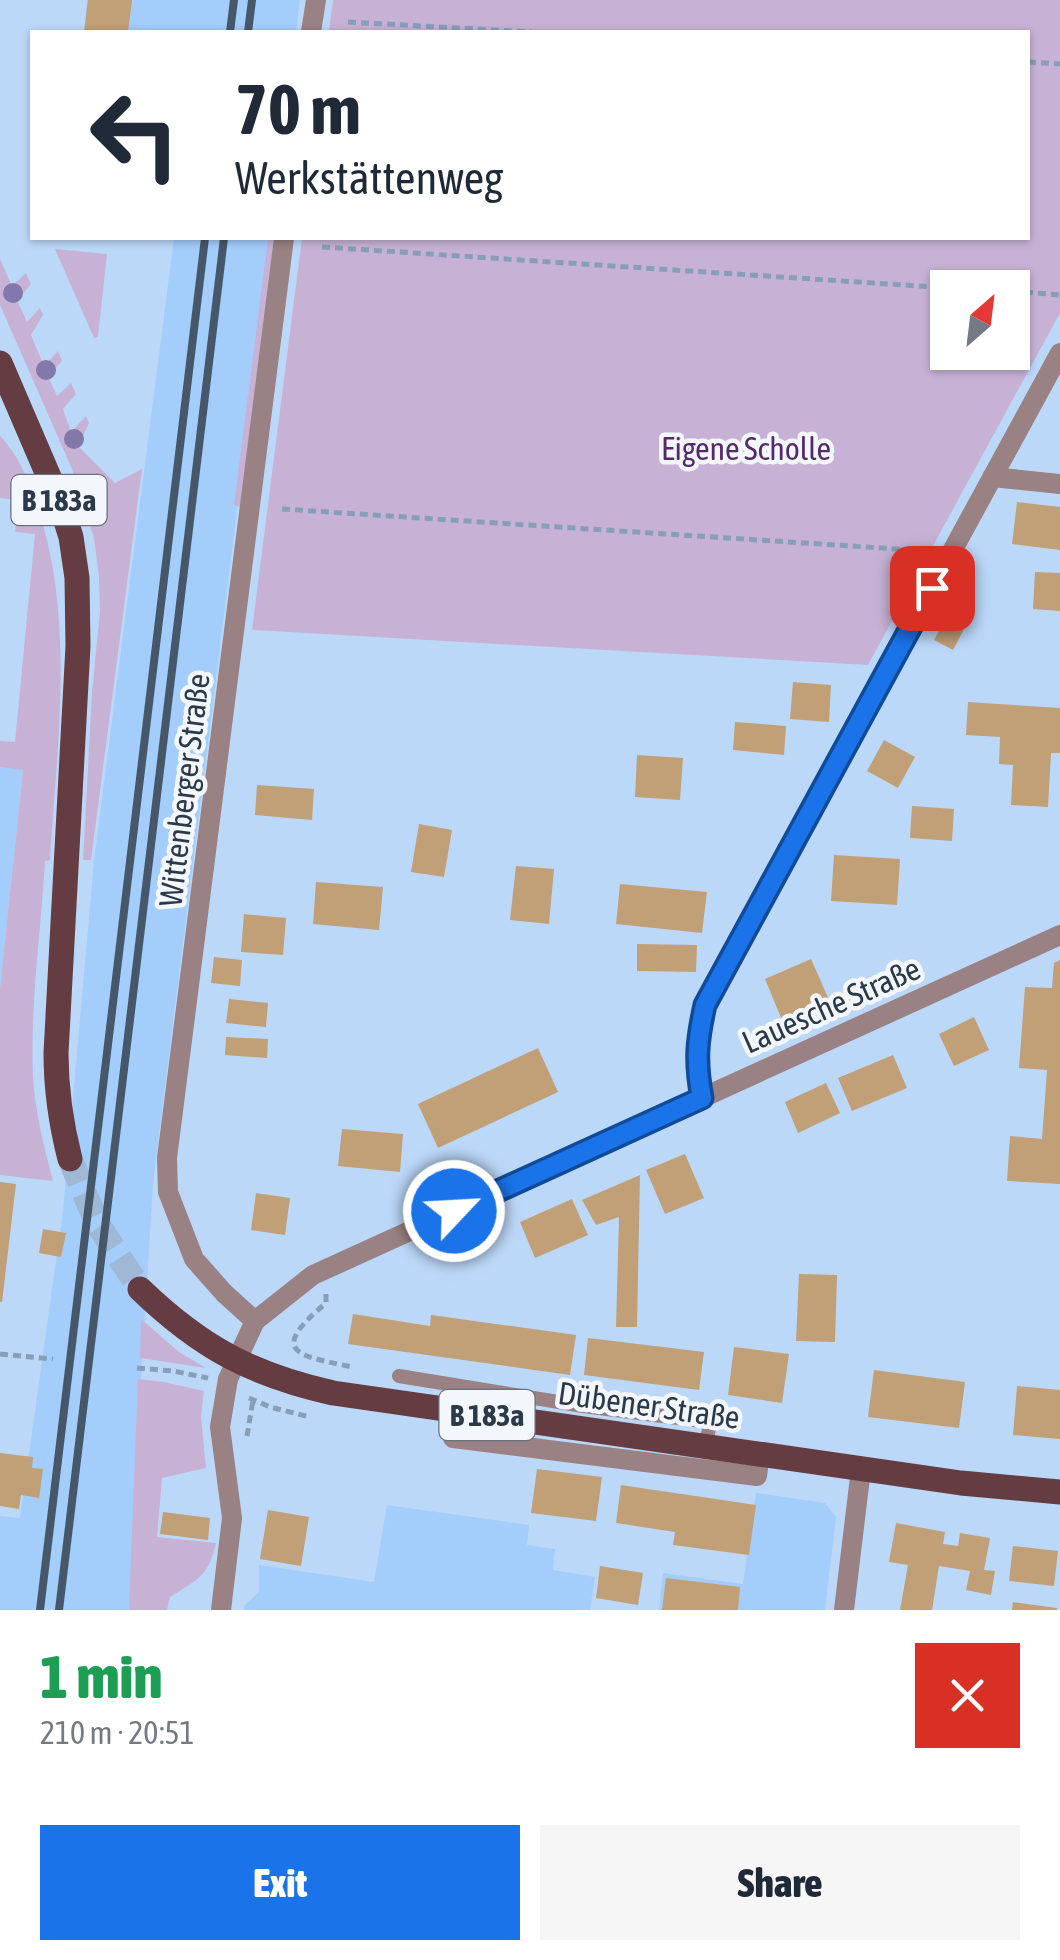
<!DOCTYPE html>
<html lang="en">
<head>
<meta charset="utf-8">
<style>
  body { margin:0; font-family:"Asap Condensed",sans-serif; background:#f6f6f7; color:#1f2937; height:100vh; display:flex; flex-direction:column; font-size:38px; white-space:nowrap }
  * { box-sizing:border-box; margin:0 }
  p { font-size:32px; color:#747a83 }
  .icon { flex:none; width:55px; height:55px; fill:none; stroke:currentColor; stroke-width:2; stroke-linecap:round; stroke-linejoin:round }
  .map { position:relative; height:1610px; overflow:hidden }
  .drawer { display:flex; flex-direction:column; background:#fff; flex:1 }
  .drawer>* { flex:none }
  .banner { position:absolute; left:30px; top:30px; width:1000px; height:210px; border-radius:0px; box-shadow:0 2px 8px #0004; background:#fff; color:#1f2937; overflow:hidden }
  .needle { width:65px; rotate:28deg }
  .fabs { position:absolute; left:930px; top:270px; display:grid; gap:20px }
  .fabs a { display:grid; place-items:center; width:100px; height:100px; border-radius:0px; background:#fff; box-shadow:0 2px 8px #0004; font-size:50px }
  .pin { position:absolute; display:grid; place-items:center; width:85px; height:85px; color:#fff; margin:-42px; border-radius:20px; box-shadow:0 5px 15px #0006 }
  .me { position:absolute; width:110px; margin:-55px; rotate:65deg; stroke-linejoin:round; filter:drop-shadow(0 0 8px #0008) }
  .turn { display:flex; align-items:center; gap:35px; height:210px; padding:0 40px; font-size:45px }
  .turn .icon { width:130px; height:130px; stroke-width:2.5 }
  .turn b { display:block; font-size:70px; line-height:85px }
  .round { display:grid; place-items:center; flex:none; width:105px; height:105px; border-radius:0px; background:#f6f6f7 }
  .headline { display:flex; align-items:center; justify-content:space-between; height:170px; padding:0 40px }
  h1 { font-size:60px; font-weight:800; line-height:75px; color:#1e9e55 }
  .action { display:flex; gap:20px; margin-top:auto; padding:20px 40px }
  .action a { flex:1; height:115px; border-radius:0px; background:#1a73e8; color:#fff; font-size:40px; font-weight:800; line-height:115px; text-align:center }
  .action a+a { background:#f6f6f7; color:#1f2937 }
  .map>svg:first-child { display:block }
  .built { fill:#a3cdfb }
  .green { fill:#c7b2d6; fill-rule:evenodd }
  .building { fill:#c19f77 }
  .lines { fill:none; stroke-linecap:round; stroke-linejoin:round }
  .primary-tunnel { stroke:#9fb8d6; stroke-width:25; stroke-dasharray:25 12; stroke-linecap:butt }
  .path { stroke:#879eb9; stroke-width:5; stroke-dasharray:8 5; stroke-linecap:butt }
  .service { stroke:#9a8183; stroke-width:14 }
  .minor { stroke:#9a8183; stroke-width:20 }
  .tertiary { stroke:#9a8183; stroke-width:20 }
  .primary { stroke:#653c41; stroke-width:25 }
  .rail { stroke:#47576a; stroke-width:8 }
  .tree { fill:#8278aa }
  .route-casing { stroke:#114b97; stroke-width:25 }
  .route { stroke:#1a73e8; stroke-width:18 }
  .labels { text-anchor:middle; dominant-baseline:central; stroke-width:9; stroke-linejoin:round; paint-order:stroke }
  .shield { fill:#f3f6fb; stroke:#67727e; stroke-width:2.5 }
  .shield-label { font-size:30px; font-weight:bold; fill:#2b3949 }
  .park-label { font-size:32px; fill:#532a6a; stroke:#f3f6fb }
  .street-label { font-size:32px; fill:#2b3949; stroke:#f3f6fb }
</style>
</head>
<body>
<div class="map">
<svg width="1060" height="1610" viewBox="0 0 1060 1610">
  <rect width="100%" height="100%" fill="#bcd8f9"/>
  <!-- built -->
  <path class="built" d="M87 0H300L296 32H84Z
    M174 238H271L153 1183 141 1381 143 1610H0V1516L20 1518 63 1211 94 861Z
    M0 767 23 769 0 988Z
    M756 1493 825 1503 836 1517 825 1610H659L663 1573 743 1584Z
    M387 1505 529 1525 527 1545 555 1549 553 1570 595 1577 590 1610H244V1606L259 1592V1565L374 1582Z"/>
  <!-- green -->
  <path class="green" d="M333 0H1060V313L868 665 252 630 302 238H1028V32H329ZM948 288H1012V352H948Z
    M268 238H274L240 507 234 505Z
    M55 249 107 254 98 337 94 338Z
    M0 259 12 286 26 273 31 284 17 300 27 322 40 308 43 315 31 335 44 366 58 351 62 361 48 376 57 396 71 383 76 394 63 409 71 432 86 416 89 423 78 446 115 483 142 469 91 860H83L92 692 100 611 99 577 94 538 72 469 0 305Z
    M0 436C18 454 28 479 36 503 76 616 57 742 50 860L45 861C41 932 30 1004 33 1076 35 1112 44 1146 53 1181L0 1175V988L23 770 0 767V741L15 742 35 534 15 532 19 501 0 498Z
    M141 1319 179 1352 206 1368 140 1358Z
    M138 1379 164 1382 204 1391 201 1417 206 1468 162 1478 157 1537 216 1543C209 1576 197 1580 170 1597L167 1610H129Z"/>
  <!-- building -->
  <path class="building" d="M88 0H132L128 32H84Z
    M1017 502 1060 507V550L1012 544Z
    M1035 572 1060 573V611L1033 609Z
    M952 608 970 618 953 650 934 640Z
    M793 682 831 685 829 722 790 719Z
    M968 702 1060 708V753H1051L1048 807 1011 805 1013 765 999 764 1000 737 966 735Z
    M735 722 786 726 784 755 733 750Z
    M884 740 915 757 898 788 867 771Z
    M637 755 683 758 680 800 635 797Z
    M257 785 314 789 312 820 255 815Z
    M912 806 954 809 952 841 910 838Z
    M419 824 452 830 444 877 411 872Z
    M834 855 900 859 897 905 831 901Z
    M516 866 554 869 549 924 510 920Z
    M316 882 383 887 379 930 313 924Z
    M620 884 707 892 702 933 616 924Z
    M244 914 286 918 283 955 241 952Z
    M637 944 697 945 696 972 637 971Z
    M214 957 242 960 240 986 211 983Z
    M811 959 829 1000 782 1020 765 979Z
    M1060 960V1184L1007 1181 1010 1136 1042 1139 1047 1070 1019 1068 1025 987 1052 988 1054 963Z
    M229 999 268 1003 266 1027 226 1023Z
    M974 1017 989 1050 954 1066 939 1034Z
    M226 1037 268 1039 267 1058 225 1055Z
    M538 1048 558 1092 438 1148 418 1104Z
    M893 1055 907 1088 852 1111 838 1078Z
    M826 1083 840 1113 798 1133 785 1102Z
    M342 1129 403 1134 400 1172 338 1166Z
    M685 1154 704 1198 665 1214 646 1170Z
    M640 1175 637 1327H616L619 1217 596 1225 582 1200Z
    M0 1182 16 1184 2 1302H0Z
    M256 1193 290 1198 285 1235 251 1230Z
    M572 1199 588 1235 535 1258 520 1222Z
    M43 1229 66 1233 61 1257 39 1253Z
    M799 1274 837 1275 835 1342 796 1341Z
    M353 1314 430 1326 431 1315 576 1335 570 1375 348 1344Z
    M588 1338 704 1352 699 1390 584 1375Z
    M734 1347 789 1354 782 1403 728 1395Z
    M874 1370 965 1382 959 1428 868 1417Z
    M1017 1386 1060 1390V1439L1013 1435Z
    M0 1453 33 1457 32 1468 43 1469 39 1498 21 1495 19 1509 0 1506Z
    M537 1469 602 1477 596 1521 531 1513Z
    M621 1485 756 1505 749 1555 673 1545 675 1532 616 1523Z
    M268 1510 309 1517 301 1566 260 1559Z
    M163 1512 210 1518 208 1540 160 1534Z
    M896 1523 945 1532 943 1544 958 1546 960 1533 990 1538 984 1570 995 1571 991 1595 966 1590 970 1571 939 1566 932 1610H900L908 1565 889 1562Z
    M1013 1546 1058 1551 1054 1586 1009 1581Z
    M600 1566 643 1573 638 1605 596 1598Z
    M666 1578 740 1587 738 1610H662Z
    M1013 1602 1057 1608V1610H1012Z"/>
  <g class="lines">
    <!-- primary-tunnel -->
    <path class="primary-tunnel" d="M70 1159 97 1223 140 1289"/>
    <!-- path -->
    <path class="path" d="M348 22 532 32
      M1028 62 1060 64
      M322 247 950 288
      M1012 291 1060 295
      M282 509 928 551
      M326 1294V1303C269 1351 294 1355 352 1367
      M0 1354 53 1359
      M137 1368 173 1371 208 1378
      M249 1398 270 1407 310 1417
      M247 1436 253 1400"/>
    <!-- service -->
    <path class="service" d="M399 1376 583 1406 710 1422 706 1447"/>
    <!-- minor -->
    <path class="minor" d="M311 32 316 0
      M992 477 1060 484
      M701 1098C695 1061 697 1041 705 1005L1060 353
      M453 1438 757 1476 760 1454
      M221 1610 232 1518 220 1427 228 1379 255 1321 224 1293 194 1259 168 1192 167 1158 284 238
      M844 1610 861 1469"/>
    <!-- tertiary -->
    <path class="tertiary" d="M255 1321 313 1275 1060 935"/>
    <!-- primary -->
    <path class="primary" d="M0 363 61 505 71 537 77 578 78 646 56 1053C56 1090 61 1124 70 1159
      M140 1289C200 1347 252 1375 333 1393L961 1483 1060 1492"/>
    <!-- rail -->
    <path class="rail" d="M230 32 234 0
      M248 32 252 0
      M40 1610 205 238
      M59 1610 224 238"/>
  </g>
  <!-- trees -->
  <g class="tree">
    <circle cx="13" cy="293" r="10"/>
    <circle cx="46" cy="370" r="10"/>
    <circle cx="74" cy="439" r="10"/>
  </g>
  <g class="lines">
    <!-- route casing -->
    <g class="route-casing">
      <path id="route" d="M454 1211 702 1098C695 1061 697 1041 705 1005L932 588"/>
    </g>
    <!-- route -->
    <use href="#route" class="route"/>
  </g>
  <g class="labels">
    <!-- shield labels -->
    <g class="shield">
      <rect x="11.5" y="475" width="95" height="50" rx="8"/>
      <rect x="439.5" y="1390" width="95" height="50" rx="8"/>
    </g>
    <g class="shield-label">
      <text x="59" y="500">B 183a</text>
      <text x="487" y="1415">B 183a</text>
    </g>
    <!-- park labels -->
    <g class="park-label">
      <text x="746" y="448">Eigene Scholle</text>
    </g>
    <!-- street labels -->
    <g class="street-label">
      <text transform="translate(184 790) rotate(-83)">Wittenberger Straße</text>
      <text transform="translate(831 1005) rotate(-24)">Lauesche Straße</text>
      <text transform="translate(649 1405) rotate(8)">Dübener Straße</text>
    </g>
  </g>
</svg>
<div class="fabs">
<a><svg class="needle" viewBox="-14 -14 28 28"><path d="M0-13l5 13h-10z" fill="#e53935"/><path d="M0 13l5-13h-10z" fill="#747a83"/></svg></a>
</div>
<div class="pin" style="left:932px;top:588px;background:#d93025"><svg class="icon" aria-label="arrive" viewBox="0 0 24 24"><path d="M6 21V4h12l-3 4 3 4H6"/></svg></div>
<svg class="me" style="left:454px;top:1211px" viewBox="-20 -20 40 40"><circle r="17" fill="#1a73e8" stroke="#fff" stroke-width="3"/><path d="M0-11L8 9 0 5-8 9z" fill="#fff"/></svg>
<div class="banner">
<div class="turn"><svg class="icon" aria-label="left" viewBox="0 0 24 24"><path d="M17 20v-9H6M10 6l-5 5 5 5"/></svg><div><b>70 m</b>Werkstättenweg</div></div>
</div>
</div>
<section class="drawer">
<div class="headline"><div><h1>1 min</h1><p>210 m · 20:51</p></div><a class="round" style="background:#d93025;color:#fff"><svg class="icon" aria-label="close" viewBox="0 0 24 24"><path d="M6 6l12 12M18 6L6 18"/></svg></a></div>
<div class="action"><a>Exit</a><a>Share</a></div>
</section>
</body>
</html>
